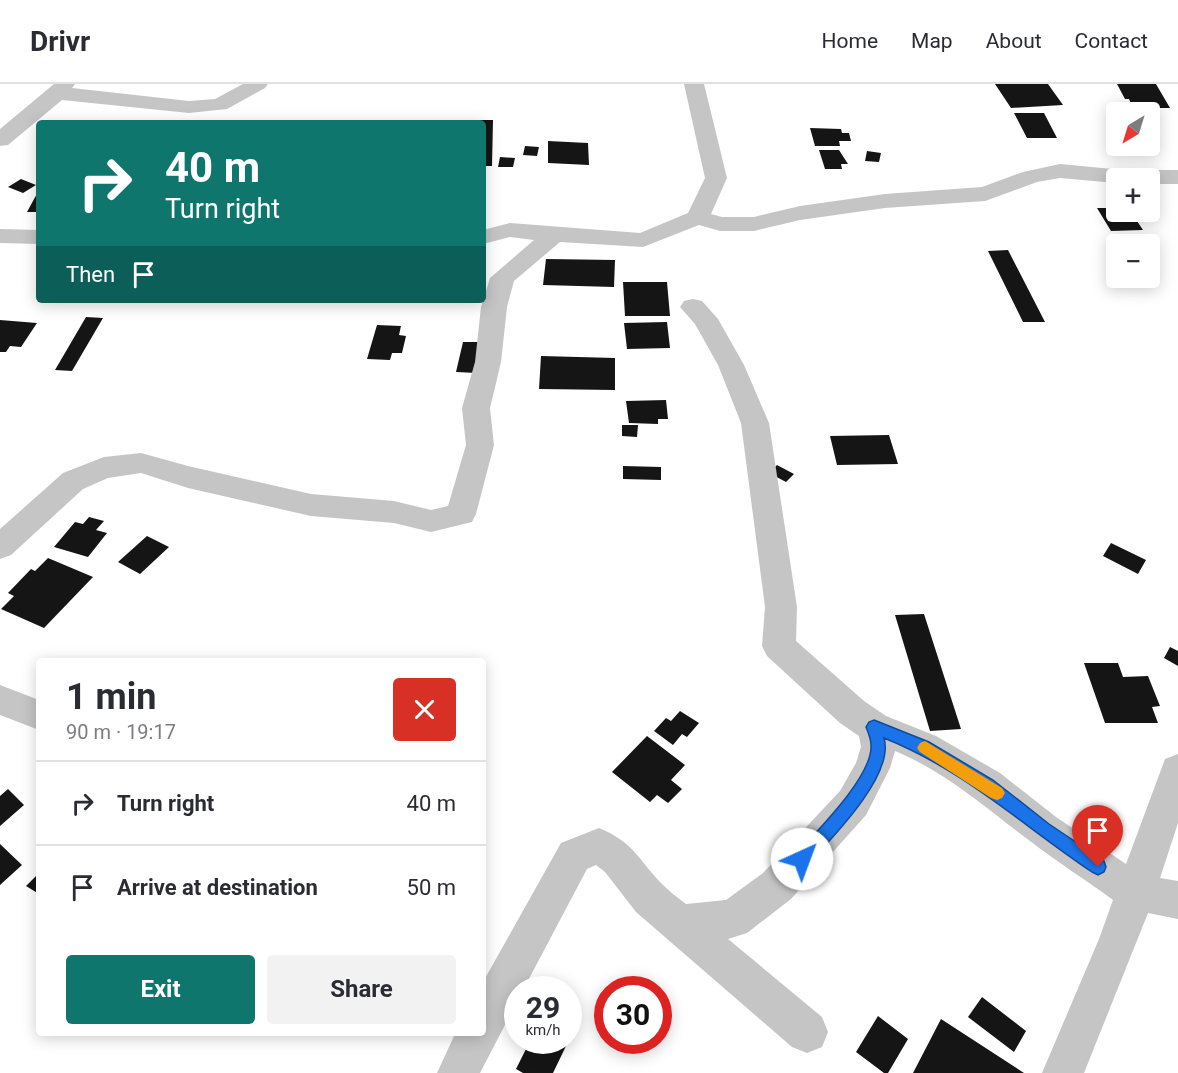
<!DOCTYPE html>
<html lang="en">
<head>
<meta charset="utf-8">
<style>
  body { margin:0; font-family:Roboto,sans-serif; background:#f2f2f3; color:#2b2b33; height:100vh; display:flex; flex-direction:column; font-size:22px; white-space:nowrap }
  * { box-sizing:border-box; margin:0 }
  p { font-size:20px; color:#7c7c81 }
  .icon { flex:none; width:33px; height:33px; fill:none; stroke:currentColor; stroke-width:2; stroke-linecap:round; stroke-linejoin:round }
  .map { position:relative; flex:1; overflow:hidden }
  .panel { position:absolute; left:36px; top:574px; width:450px; height:378px; display:flex; flex-direction:column; background:#fff; border-radius:6px; box-shadow:0 3px 15px #0003 }
  .panel>* { flex:none }
  .top-card { position:absolute; left:36px; top:36px; width:450px; height:183px; border-radius:6px; box-shadow:0 3px 15px #0003; background:#0f766e; color:#fff; overflow:hidden }
  .needle { width:39px; rotate:218deg }
  .fabs { position:absolute; left:1106px; top:18px; display:grid; gap:12px }
  .fabs a { display:grid; place-items:center; width:54px; height:54px; border-radius:6px; background:#fff; box-shadow:0 3px 15px #0003; font-size:30px }
  .speed { position:absolute; left:504px; top:892px; display:flex; gap:12px; font-size:30px; font-weight:700; text-align:center }
  .speed>* { display:grid; place-content:center; width:78px; height:78px; border-radius:50%; background:#fff; box-shadow:0 3px 15px #0003; line-height:1 }
  .speed small { font-size:15px; font-weight:400 }
  .speed .limit { border:9px solid #d22; background:#fff; color:#111 }
  .pin { position:absolute; display:grid; place-items:center; width:51px; height:51px; color:#fff; margin:-62px -26px; border-radius:50% 50% 50% 0; rotate:-45deg; box-shadow:0 0 6px #0007 }
  .pin .icon { rotate:45deg }
  .me { position:absolute; width:66px; margin:-33px; rotate:43deg; stroke-linejoin:round; filter:drop-shadow(0 0 4px #0008) }
  .turn { display:flex; align-items:center; gap:21px; height:126px; padding:0 30px; font-size:27px }
  .turn .icon { width:78px; height:78px; stroke-width:2.5 }
  .turn b { display:block; font-size:42px; line-height:51px }
  .then { display:flex; align-items:center; height:57px; padding:0 30px; background:#0003; gap:12px; font-size:22px }
  .round { display:grid; place-items:center; flex:none; width:63px; height:63px; border-radius:6px; background:#f2f2f3 }
  .headline { display:flex; align-items:center; justify-content:space-between; height:102px; padding:0 30px }
  h1 { font-size:36px; font-weight:700; line-height:45px }
  .action { display:flex; gap:12px; margin-top:auto; padding:12px 30px }
  .action a { flex:1; height:69px; border-radius:6px; background:#0f766e; color:#fff; font-size:24px; font-weight:700; line-height:69px; text-align:center }
  .action a+a { background:#f2f2f3; color:#2b2b33 }
  ul { padding:0; list-style:none }
  li { display:flex; align-items:center; gap:18px; height:84px; padding:0 30px; border-top:2px solid #e1e1e2 }
  li div { flex:1 }
  li b { display:block; font-size:22px }
  li em { font-style:normal }
  header { display:flex; align-items:center; gap:36px; box-sizing:border-box; height:84px; padding:0 30px; background:#fff; border-bottom:2px solid #e1e1e2 }
  header strong { font-size:28px }
  nav { display:flex; gap:33px; margin-inline-start:auto; font-size:21px }
  .map>svg:first-child { display:block }
  .building { fill:#151515 }
  .lines { fill:none; stroke-linecap:round; stroke-linejoin:round }
  .minor { fill:#c5c5c5; fill-rule:evenodd }
  .route { fill:#1a73e8; stroke:#114b97; stroke-width:1.5 }
  .slow { fill:#f59e0b }
</style>
</head>
<body>
<header>
<strong>Drivr</strong>
<nav><a>Home</a><a>Map</a><a>About</a><a>Contact</a></nav>
</header>
<div class="map">
<svg width="1178" height="989" viewBox="0 0 1178 989">
  <rect width="100%" height="100%" fill="#fff"/>
  <!-- building -->
  <path class="building" d="M995 0H1048L1063 21 1011 24Z
    M1117 0H1156L1170 24H1133L1129 15H1125Z
    M1014 29H1044L1057 54H1027Z
    M465 36H493L492 82H483V39H465Z
    M810 44 841 45 842 49H849L851 57H839L840 62H815Z
    M548 57 588 59 589 81 548 79Z
    M525 62 539 63 537 72 523 71Z
    M819 66H839L848 80H841L842 85H825Z
    M867 67 881 69 879 78 865 77Z
    M500 73 515 74 513 83H498Z
    M21 95 36 101 23 109 8 103Z
    M39 106V128H27Z
    M1097 124H1116V128H1131L1143 146 1111 147Z
    M1008 166 1045 238H1023L988 167Z
    M546 175 615 176 614 203 543 201Z
    M623 198H667L670 232H625Z
    M86 233 103 234 72 287 55 286Z
    M0 236 37 239 21 263 10 262 6 268H0Z
    M667 238 670 264 627 265 624 239Z
    M377 241 401 242 399 251 406 252 402 269H392L390 276 367 275Z
    M463 258H483L477 289 456 288Z
    M541 272 615 274V306L539 305Z
    M666 316 668 335H658V340L629 339 626 317Z
    M622 341H638L637 353 622 352Z
    M889 351 898 380 837 381 830 352Z
    M777 381 794 390 786 398 769 389Z
    M623 382 661 383V396L623 395Z
    M89 433 104 437 96 446 107 449 88 473 54 463 75 438 83 440Z
    M147 452 169 463 140 490 118 478Z
    M1111 459 1146 476 1138 490 1103 472Z
    M48 474 93 493 44 544 1 525 14 512 8 509 31 485 35 487Z
    M924 530 961 645 930 647 895 531Z
    M1170 563 1178 567V582L1164 574Z
    M1084 579H1118L1123 593 1148 592 1160 622 1152 623 1158 639H1105Z
    M680 627 699 639 687 653 682 650 673 661 654 647 666 634 671 637Z
    M647 652 685 681 671 696 682 705 668 719 657 711 650 718 612 688Z
    M8 705 24 721 0 742V712Z
    M0 760 22 781 0 801Z
    M39 789V810L26 802Z
    M982 913 1026 947 1014 968 968 933Z
    M878 932 908 955 888 989H884L856 968Z
    M941 935 1024 989H913Z
    M530 957H557L566 962 553 989H523L516 985Z"/>
  <g class="lines">
    <!-- minor -->
    <path class="minor" d="M54 0H75L72 4 189 17 215 15 243 0H268L265 4 227 25 189 29 62 16 8 61 0 62V45Z
      M684 0H704L727 94 711 130 722 133H754L800 122 885 110 982 103 1023 88 1060 80 1123 86H1178V100H1149V94H1116V99L1060 94 1037 98 985 117 885 124 800 136 754 147H720L699 141 643 163 560 158 514 197 507 223 501 278 490 324 494 361 476 430 472 438 431 448 394 439 311 432 188 404 141 389 108 394 83 405 11 471 0 475V445L63 389 104 373 141 369 188 382 311 410 394 417 431 426 448 422 466 361 462 324 475 278 481 223 490 194 534 156 510 153 483 160V146L510 139 640 149 688 129 705 94Z
      M0 145 39 146V160L0 159Z
      M693 215 702 217 718 235 744 281 769 339 797 523 796 557 864 617 886 632 936 652 1000 689 1056 733 1126 780 1165 675 1178 670V739L1160 794 1178 797V835L1148 829 1084 989H1042L1099 855 1113 816C1086 796 1057 778 1030 757 987 725 946 688 895 667L890 684 866 731 791 815 747 849 728 855 822 933 828 948 822 963 807 969 792 963 636 828 605 788 596 781 587 785 523 906H518V916L480 989H437L455 950H483V898L561 759 599 744C634 758 639 777 663 801 670 808 678 814 686 820L726 816 763 789 840 707 856 679 861 663 859 652 840 639 767 572 762 562 765 523 741 339 718 281 695 240 680 223 684 217Z
      M0 601 39 616V646L0 631Z"/>
  </g>
  <!-- route -->
  <path class="route" d="M874 636 929 658 993 696 1049 740 1104 777 1106 783 1104 788 1098 791 1092 788C1022 741 964 686 884 654 895 691 832 754 808 780L802 783 797 780 794 775 797 769C817 747 873 692 871 661 871 655 868 648 866 643L869 638Z"/>
  <!-- slow -->
  <path class="slow" d="M925 657 1002 704 1005 709 1002 714 997 716 991 714 920 668 917 664 920 659Z"/>
</svg>
<div class="fabs">
<a><svg class="needle" viewBox="-14 -14 28 28"><path d="M0-13l5 13h-10z" fill="#e53935"/><path d="M0 13l5-13h-10z" fill="#7c7c81"/></svg></a>
<a>+</a>
<a>−</a>
</div>
<div class="speed"><div>29<small>km/h</small></div><div class="limit">30</div></div>
<div class="pin" style="left:1098px;top:783px;background:#d93025"><svg class="icon" aria-label="arrive" viewBox="0 0 24 24"><path d="M6 21V4h12l-3 4 3 4H6"/></svg></div>
<svg class="me" style="left:802px;top:775px" viewBox="-20 -20 40 40"><circle r="19" fill="#fff"/><path d="M0-13L10 11 0 6-10 11z" fill="#1a73e8"/></svg>
<div class="top-card">
<div class="turn"><svg class="icon" aria-label="right" viewBox="0 0 24 24"><path d="M7 20v-9h11M14 6l5 5-5 5"/></svg><div><b>40 m</b>Turn right</div></div>
<div class="then">Then<svg class="icon" aria-label="arrive" viewBox="0 0 24 24"><path d="M6 21V4h12l-3 4 3 4H6"/></svg></div>
</div>
<section class="panel">
<div class="headline"><div><h1>1 min</h1><p>90 m · 19:17</p></div><a class="round" style="background:#d93025;color:#fff"><svg class="icon" aria-label="close" viewBox="0 0 24 24"><path d="M6 6l12 12M18 6L6 18"/></svg></a></div>
<ul>
<li><svg class="icon" aria-label="right" viewBox="0 0 24 24"><path d="M7 20v-9h11M14 6l5 5-5 5"/></svg><div><b>Turn right</b></div><em>40 m</em></li>
<li><svg class="icon" aria-label="arrive" viewBox="0 0 24 24"><path d="M6 21V4h12l-3 4 3 4H6"/></svg><div><b>Arrive at destination</b></div><em>50 m</em></li>
</ul>
<div class="action"><a>Exit</a><a>Share</a></div>
</section>
</div>
</body>
</html>
